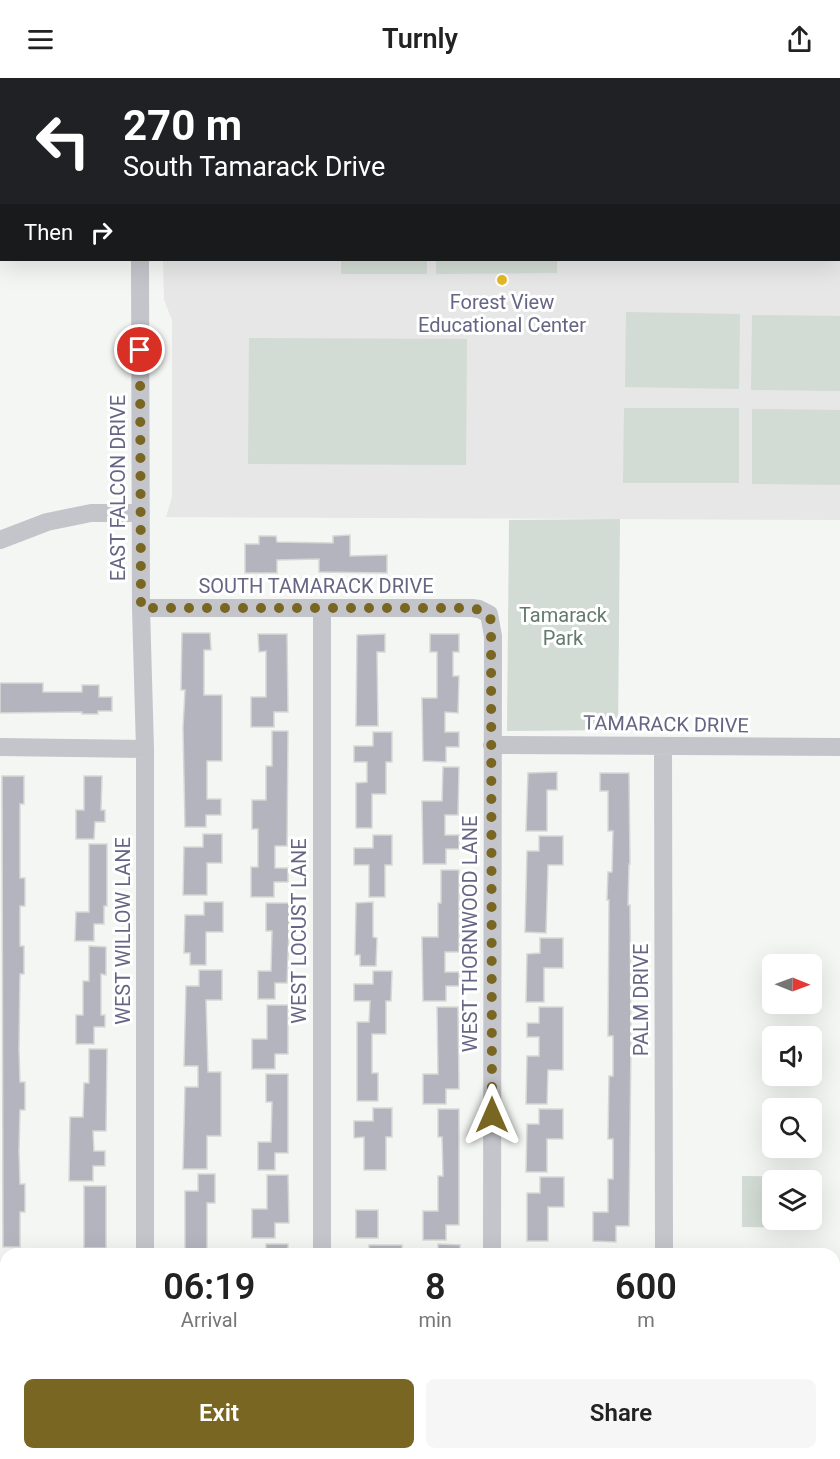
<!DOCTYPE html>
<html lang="en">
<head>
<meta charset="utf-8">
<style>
  body { margin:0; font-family:Roboto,sans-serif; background:#f6f6f6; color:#222; height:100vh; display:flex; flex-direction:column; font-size:22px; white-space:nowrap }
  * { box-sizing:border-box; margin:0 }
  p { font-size:20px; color:#767676 }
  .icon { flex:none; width:33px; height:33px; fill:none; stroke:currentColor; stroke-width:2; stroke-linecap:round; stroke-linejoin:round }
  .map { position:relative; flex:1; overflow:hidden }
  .panel { position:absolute; left:0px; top:1170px; width:840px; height:212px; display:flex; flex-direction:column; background:#fff; border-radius:18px 18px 0 0; box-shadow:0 6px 24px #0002 }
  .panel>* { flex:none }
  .guide { position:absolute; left:0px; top:0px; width:840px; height:183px; box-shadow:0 6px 24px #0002; background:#202124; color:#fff; overflow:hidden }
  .needle { width:39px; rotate:91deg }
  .buttons { position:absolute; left:762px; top:876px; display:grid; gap:12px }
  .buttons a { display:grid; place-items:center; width:60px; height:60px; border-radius:9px; background:#fff; box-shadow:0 6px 24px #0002; font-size:30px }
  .pin { position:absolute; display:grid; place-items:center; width:51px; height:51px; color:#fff; margin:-26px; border:3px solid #fff; border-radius:50%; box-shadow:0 2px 6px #0007 }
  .me { position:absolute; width:66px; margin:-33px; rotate:0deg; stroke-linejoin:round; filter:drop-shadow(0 0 4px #0008) }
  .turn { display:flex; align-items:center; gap:21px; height:126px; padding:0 24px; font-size:27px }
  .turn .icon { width:78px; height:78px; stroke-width:2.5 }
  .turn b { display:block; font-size:42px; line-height:51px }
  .then { display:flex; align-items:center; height:57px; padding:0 24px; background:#0003; gap:12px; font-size:22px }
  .eta { display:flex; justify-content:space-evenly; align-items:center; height:102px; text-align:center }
  .eta b { font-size:36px; font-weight:600; line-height:42px }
  .button { display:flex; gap:12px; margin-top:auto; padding:12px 24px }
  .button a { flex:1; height:69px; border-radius:9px; background:#7a6623; color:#fff; font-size:24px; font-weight:600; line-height:69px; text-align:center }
  .button a+a { background:#f6f6f6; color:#222 }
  header { display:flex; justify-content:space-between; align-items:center; height:78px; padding:0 24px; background:#fff; font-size:27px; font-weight:600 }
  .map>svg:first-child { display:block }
  .built { fill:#e6e7e6 }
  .green { fill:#d2dbd4; fill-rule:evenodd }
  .building { fill:#b3b4be; stroke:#d7d8d5; stroke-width:1.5 }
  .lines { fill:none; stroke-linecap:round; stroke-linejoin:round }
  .minor { stroke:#c4c4cb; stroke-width:18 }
  .route { stroke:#7a6623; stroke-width:10; stroke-dasharray:0 18 }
  .poi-dot { fill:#e5b924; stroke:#fff; stroke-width:2 }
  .labels { text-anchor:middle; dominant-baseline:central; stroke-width:6; stroke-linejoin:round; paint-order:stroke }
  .poi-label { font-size:20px; fill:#656584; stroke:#fff }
  .street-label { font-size:20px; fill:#656584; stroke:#fff }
  .park-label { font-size:20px; fill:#647b6c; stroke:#fff }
</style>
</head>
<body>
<header><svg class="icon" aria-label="menu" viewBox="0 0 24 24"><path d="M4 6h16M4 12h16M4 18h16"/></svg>Turnly<svg class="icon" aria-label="share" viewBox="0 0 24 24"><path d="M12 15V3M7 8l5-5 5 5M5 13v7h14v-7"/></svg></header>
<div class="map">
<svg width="840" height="1381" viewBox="0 0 840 1381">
  <rect width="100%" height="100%" fill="#f4f6f3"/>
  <!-- built -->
  <path class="built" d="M157 0H840V442L166 439 172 419V242L164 222 163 182H838V2H157Z"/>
  <!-- green -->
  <path class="green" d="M341 182H427V196H341Z
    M436 182H557V195L436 196Z
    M626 234 740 236 739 311 625 309Z
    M752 237 840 238V313L751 312Z
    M249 260 467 261 466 387 248 386Z
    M624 330H739V405H623Z
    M752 331 840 332V407L752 406Z
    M620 441 618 652 507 653 509 442Z
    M742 1098 812 1099 811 1150 742 1149ZM772 1102H812V1142H772Z"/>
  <!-- building -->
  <path class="building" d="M350 457V478L387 477V495L319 494V481L277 482V495H245V466H259V458H276L277 464 333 465V458Z
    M182 555H210L211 572H204V617H222V683H207V721H221V737H206V749H185L183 650 185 612H181Z
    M258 556H287L288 634H274V649H251V619H266V573L259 574Z
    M385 556V574H377L378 648H356L357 557Z
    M430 556H459V574H453V598H459L458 635 445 634V654H459V669H446V684L423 683 422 620H437V574H430Z
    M0 605H43V614H82V607H99V619H112V633H98V636H82V634L0 635Z
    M272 653H288L287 768H275V790H288V804H274V819H251V789H258V751H252V722H266V688H272Z
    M373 654H392V684H386V716H372V750H356V705L367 704V684H354V668H373Z
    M443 689H459L458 737H445V757H459V771H446V786H423L422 723H442Z
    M557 694V712H547V753H526L528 695Z
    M600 695H629L630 786H629L628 827H630L631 963 629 1148H616V1164L593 1163V1134H608V1101H613V1061H608L609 998H613V958H608L609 822H607L608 794H612L613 753H608V713H600Z
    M2 698H24V726H20V800H25V828H20V868H24V896H20L19 971 20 1004H25V1032H20L19 1073 20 1106H25V1134H20V1169H3Z
    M84 698H102L101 732H105V744H95L94 761H76V732H84Z
    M203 756H222V785H207V817H183L184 769H203Z
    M373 757H392V787H385V819H369V787H354V770H373Z
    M539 758H563V787H548L546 855 525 854 527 773H539Z
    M89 766H107V828H104V846H94V863H75L76 834H89Z
    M441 792H459V874H445V894H459V908H446V923H423L422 859H438V825H441Z
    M204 824H223V854H206V887H190V875H184L185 837H204Z
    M373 824V859L377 860 376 888H360V877H355L356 825Z
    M266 825H290L287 905H275V921H258V893H271L272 853H266Z
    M540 860H563V890H544V924H526L527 876 540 875Z
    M89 868 106 869V897L101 896V937H105V949H94V966H76V937H83V903H89Z
    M199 892H222V922H206L208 994H221V1058H207V1091H183L185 1009H198V988H184L186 908H199Z
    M373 893H392L391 923H386V956H372V995H378V1023H357V944H369L370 923H354V906H373Z
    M267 927H288V976H275V991H252V961H267Z
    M437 929H458L459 1011H446V1026H423V996H438Z
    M539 929H563V992H548L547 1026H526L527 978H539V959H527V945H539Z
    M89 971H107L106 1053H93L94 1073H105V1088H93V1103H69L70 1039H83L84 1005H89Z
    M266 996H288V1075H275V1092H258V1064H271L272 1024H266Z
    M373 1030H392V1059H386V1092H364V1059L354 1060V1043H373Z
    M438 1031H459V1147H446V1162H423V1133H438V1098H443L442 1059H438Z
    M539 1031H563V1061H547V1094H526L527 1046H539Z
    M198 1096H215V1125H207V1176H185V1113H198Z
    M267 1097H288L289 1145H275V1160H252V1131H267Z
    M540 1099H564V1129H548V1163H527V1115H540Z
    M84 1108H106V1170H84Z
    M356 1132H378V1160H356Z
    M266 1166H288V1176H266Z
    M438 1166 460 1167V1176H438Z
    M369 1167H402V1176H369Z"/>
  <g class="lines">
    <!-- minor -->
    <path class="minor" d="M139 0V2
      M140 182 141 530 145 671V1176
      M0 462 47 444 91 435H141
      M141 530H472L479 531 489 536 493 558 492 1176
      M322 530V1176
      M492 667 840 669
      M663 668 664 1176
      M0 669 145 671
      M0 1267H6
      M146 1376V1381
      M670 1376V1381"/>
  </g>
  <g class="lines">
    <!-- route -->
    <path class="route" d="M140 272 141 530H472L486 534 491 542 492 1037"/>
  </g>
  <!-- markers -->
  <circle class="poi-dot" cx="502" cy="202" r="6"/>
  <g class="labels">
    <!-- poi labels -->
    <g class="poi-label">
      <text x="502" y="224">Forest View<tspan x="502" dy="23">Educational Center</tspan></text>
    </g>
    <!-- street labels -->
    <g class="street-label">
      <text transform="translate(118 410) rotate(-90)">EAST FALCON DRIVE</text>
      <text x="316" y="508">SOUTH TAMARACK DRIVE</text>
      <text transform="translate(666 646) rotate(1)">TAMARACK DRIVE</text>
      <text transform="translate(123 853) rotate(-90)">WEST WILLOW LANE</text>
      <text transform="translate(299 853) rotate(-90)">WEST LOCUST LANE</text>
      <text transform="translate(470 856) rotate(-90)">WEST THORNWOOD LANE</text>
      <text transform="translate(641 922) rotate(-90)">PALM DRIVE</text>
    </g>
    <!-- park labels -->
    <g class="park-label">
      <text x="563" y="537">Tamarack<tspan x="563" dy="23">Park</tspan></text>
    </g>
  </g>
</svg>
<div class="buttons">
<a><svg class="needle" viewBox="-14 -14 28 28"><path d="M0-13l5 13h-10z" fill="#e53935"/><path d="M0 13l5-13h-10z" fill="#767676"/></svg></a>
<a><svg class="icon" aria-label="sound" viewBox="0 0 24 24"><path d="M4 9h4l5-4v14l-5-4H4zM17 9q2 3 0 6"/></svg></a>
<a><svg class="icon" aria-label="search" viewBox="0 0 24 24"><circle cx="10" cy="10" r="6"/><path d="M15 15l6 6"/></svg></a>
<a><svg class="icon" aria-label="layers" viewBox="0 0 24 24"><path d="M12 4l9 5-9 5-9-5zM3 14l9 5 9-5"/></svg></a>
</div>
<div class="pin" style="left:140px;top:272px;background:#d93025"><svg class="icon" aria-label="arrive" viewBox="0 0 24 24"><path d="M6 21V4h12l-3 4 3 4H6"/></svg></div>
<svg class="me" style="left:492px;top:1037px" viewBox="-20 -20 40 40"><path d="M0-17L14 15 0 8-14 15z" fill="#7a6623" stroke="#fff" stroke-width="4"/></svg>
<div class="guide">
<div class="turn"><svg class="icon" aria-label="left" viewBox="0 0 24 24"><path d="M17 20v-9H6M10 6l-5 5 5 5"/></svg><div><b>270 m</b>South Tamarack Drive</div></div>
<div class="then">Then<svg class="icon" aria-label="right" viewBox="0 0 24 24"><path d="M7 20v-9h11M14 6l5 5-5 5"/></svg></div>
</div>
<section class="panel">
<div class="eta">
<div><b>06:19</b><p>Arrival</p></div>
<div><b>8</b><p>min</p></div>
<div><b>600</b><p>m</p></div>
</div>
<div class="button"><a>Exit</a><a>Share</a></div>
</section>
</div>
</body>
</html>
